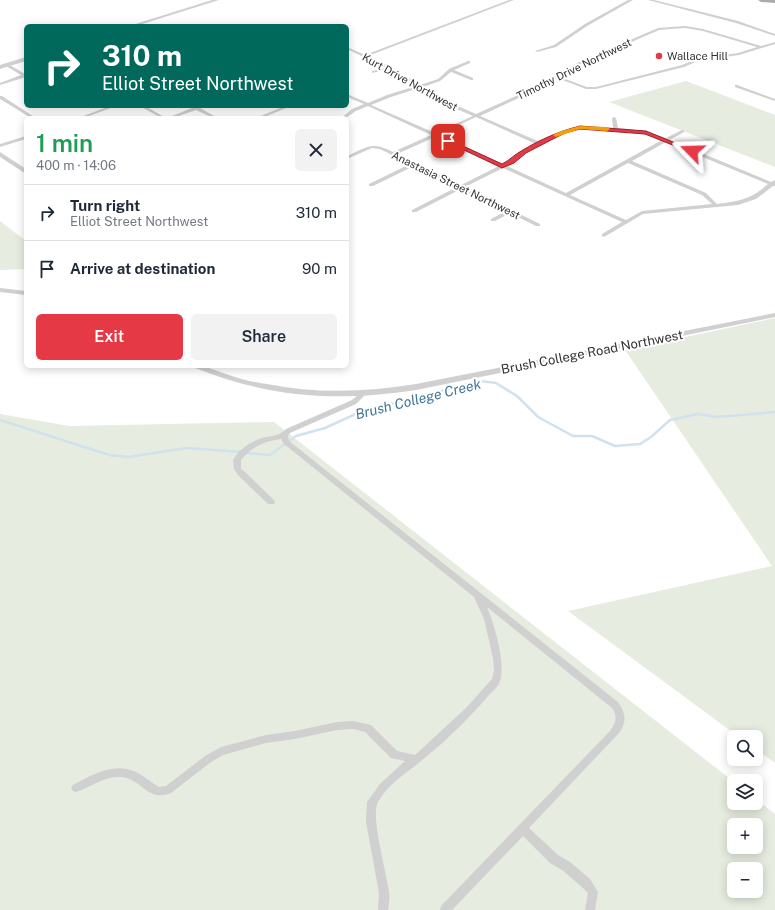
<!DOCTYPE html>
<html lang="en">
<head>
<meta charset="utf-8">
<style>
  body { margin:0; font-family:"Public Sans",sans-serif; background:#f2f2f3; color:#1f2937; height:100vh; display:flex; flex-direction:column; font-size:15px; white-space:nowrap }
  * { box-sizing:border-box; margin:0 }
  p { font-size:13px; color:#747a83 }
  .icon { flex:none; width:22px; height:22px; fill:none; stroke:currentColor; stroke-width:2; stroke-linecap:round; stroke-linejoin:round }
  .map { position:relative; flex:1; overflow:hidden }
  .drawer { position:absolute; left:24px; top:116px; width:325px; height:252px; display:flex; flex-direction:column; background:#fff; border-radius:6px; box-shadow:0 2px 10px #0003 }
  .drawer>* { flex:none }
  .top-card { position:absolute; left:24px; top:24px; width:325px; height:84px; border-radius:6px; box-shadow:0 2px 10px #0003; background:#00695c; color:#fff; overflow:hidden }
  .buttons { position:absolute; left:727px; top:730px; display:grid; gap:8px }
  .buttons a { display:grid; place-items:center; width:36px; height:36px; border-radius:6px; background:#fff; box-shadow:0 2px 10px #0003; font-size:20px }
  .pin { position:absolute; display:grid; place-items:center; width:34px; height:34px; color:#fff; margin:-17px; border-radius:8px; box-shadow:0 2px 6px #0006 }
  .me { position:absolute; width:44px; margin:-22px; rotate:292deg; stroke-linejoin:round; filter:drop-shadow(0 0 3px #0008) }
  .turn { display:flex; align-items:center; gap:14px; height:84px; padding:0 12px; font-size:18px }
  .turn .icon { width:52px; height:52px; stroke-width:2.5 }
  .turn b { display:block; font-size:28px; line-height:34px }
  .round { display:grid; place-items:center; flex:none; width:42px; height:42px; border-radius:6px; background:#f2f2f3 }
  .overview { display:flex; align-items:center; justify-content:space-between; height:68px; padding:0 12px }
  h1 { font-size:24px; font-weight:600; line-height:30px; color:#1e9e55 }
  .cta { display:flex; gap:8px; margin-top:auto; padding:8px 12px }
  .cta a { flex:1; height:46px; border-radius:6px; background:#e63946; color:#fff; font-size:16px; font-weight:600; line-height:46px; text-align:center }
  .cta a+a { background:#f2f2f3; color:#1f2937 }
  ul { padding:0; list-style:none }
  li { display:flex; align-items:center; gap:12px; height:56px; padding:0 12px; border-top:1px solid #e0e1e3 }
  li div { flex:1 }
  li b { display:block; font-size:15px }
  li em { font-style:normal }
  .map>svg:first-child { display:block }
  .green { fill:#e6ecdf; fill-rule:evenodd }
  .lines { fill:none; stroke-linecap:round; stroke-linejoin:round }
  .stream { stroke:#cfe2ee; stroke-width:2.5 }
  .minor { fill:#d0d0d0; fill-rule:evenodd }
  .tertiary { fill:#d0d0d0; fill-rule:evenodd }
  .primary { fill:#ababab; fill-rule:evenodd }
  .route { fill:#e63946; stroke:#96252e }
  .slow { fill:#f59e0b }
  .poi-dot { fill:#e63946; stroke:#fff; stroke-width:1.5 }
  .labels { text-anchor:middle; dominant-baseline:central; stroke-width:4; stroke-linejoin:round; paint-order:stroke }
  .far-poi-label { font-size:11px; fill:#333; stroke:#fff; text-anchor:start }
  .far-street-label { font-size:11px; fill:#333; stroke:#fff }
  .street-label { font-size:13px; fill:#333; stroke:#fff }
  .water-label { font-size:14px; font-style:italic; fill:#3f7597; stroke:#fff }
</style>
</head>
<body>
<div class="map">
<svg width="775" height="910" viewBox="0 0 775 910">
  <rect width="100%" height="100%" fill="#fff"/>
  <!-- green -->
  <path class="green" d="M686 81 775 115V167L609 102Z
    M0 221 26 241V269L0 270Z
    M775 318V763L756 749V737H739L568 611 772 566 625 350Z
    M0 414 69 426 274 422 734 782V803H756V799L775 814V910H0ZM734 825H756V847H734ZM734 869H756V891H734Z"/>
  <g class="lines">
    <!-- stream -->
    <path class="stream" d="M0 420 109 455 128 457 187 448 241 452
      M246 453 270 455 296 436 325 428 360 412 480 381 496 383 517 396 538 417 573 436H592L615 446 640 444 651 437 670 420 698 414 717 417 775 412"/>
    <!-- minor -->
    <path class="minor" d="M509 0H514L368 56 391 67 420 85 438 79 449 69 468 61H470V63L454 70 473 78V80H471L451 72 440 81 423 87 444 100 476 114 536 87 577 63 658 28 685 26 703 29 761 46 775 42V44L739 55 698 61 684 67 596 89H586L557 78 538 89 480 116 540 142 571 128 592 127 613 128 612 118 614 117 616 118 618 128C635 129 650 132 666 138L682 130H684V132L670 140 771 182 775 180V186H773L756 199 738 205 643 214 604 237 602 236V234L622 222 503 168 465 187 540 224V226H536L510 213 495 221H491V219L506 211 461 189 416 212H412V210L457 187 414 166 373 186H369V184L410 164 380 149 372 148 347 159V156C368 147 371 141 393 152L431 135 368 106 356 111 346 118H341L352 109 364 104 347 97V94L368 103 387 95 416 86 389 69 372 73V71L386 68 347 49V47L365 55ZM685 28 703 31 757 47 738 53 697 59 682 65 596 87H587L560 77 579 65 659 30ZM419 88 440 102 473 116 435 133 371 105 391 97ZM476 117 536 144 522 150 509 161 503 164 438 135ZM592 129C616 131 640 131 662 140L566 193 507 166 513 163 526 152 572 130ZM435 137 499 166 461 185 397 154ZM666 142 768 184C751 199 740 201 717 204L706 193 632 161ZM628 163 702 195 712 204 642 211 626 220 570 195Z
      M628 0H633L587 26 556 47 537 52 535 51 554 45 585 24Z
      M648 0H654L738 21 775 34V36L736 23Z
      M6 64H8L25 74H26V77L0 85V83L21 75 6 66Z
      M735 85H737L775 99V101L735 87Z
      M0 96H2L36 118H31L0 99Z
      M110 106H116L84 118H78Z
      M140 106H145L166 118H161Z
      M197 106H203L200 108 218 118H213L196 110 173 118H167Z
      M285 106H291L262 118H256Z
      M26 136V139L0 147V144Z
      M361 391 363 392 364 396 356 404 290 433 288 436 289 441 618 702C626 713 627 722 619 733L529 828 558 855 570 862 590 879 598 892 595 910H585L588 893 582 887 562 870 550 863 523 836 452 910H440L441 906 610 731C616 723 618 717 612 708L487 607C494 624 506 662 500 681 499 686 493 691 489 695 470 717 449 738 426 757 410 771 389 782 378 802 370 816 387 874 389 892 390 898 389 904 388 910H378L379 893 366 822 367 802 380 784 405 761 391 758 365 732 353 729 337 730 295 739 266 743 223 755 211 762 171 793C146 803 143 778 120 777 104 776 91 787 76 792L73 791 71 788 73 785C94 774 114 761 138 773 145 777 152 783 159 787L166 786 205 756 221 747 266 735 295 731 337 722 353 721 371 725 397 751 415 755 466 708 492 679 494 671 493 658 484 619 474 597 284 444 281 439C265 441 251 447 241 460V469L244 471 274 500 275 502 274 504H268L238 475 234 469 233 460C240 449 250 442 262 438 270 436 280 436 286 429L352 400 358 395 359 392Z"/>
    <!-- tertiary -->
    <path class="tertiary" d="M212 0H219L136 26H129Z
      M26 57V61L0 69V65Z
      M0 152 26 169V173L23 172 0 157Z
      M0 288 26 291V295L0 292Z
      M775 313V317L416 390C336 402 271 398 195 368L194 366C207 366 214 370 226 374 239 379 253 382 267 384 317 394 367 392 416 384Z"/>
    <!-- primary -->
    <path class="primary" d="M758 0H775V3L761 2Z"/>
  </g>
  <!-- route -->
  <path class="route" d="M580 126 646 131 695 151 690 152 645 134 580 129 565 133 553 139 526 153 514 163 502 168 445 141 450 140 502 164C510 160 515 154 523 150 541 139 560 131 580 126Z"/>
  <!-- slow -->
  <path class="slow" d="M580 126 607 127 610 129 607 131 580 129 556 137 553 135 561 131Z"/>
  <!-- markers -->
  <circle class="poi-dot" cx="659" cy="56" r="4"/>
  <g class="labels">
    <!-- far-poi labels -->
    <g class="far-poi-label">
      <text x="667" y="56">Wallace Hill</text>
    </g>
    <!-- far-street labels -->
    <g class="far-street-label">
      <text transform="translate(574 69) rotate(-26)">Timothy Drive Northwest</text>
      <text transform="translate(410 82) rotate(29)">Kurt Drive Northwest</text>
      <text transform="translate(456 185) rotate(26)">Anastasia Street Northwest</text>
    </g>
    <!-- street labels -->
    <g class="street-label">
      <text transform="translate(592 352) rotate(-11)">Brush College Road Northwest</text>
    </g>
    <!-- water labels -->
    <g class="water-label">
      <text transform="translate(418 399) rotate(-14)">Brush College Creek</text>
    </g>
  </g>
</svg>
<div class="buttons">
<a><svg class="icon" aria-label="search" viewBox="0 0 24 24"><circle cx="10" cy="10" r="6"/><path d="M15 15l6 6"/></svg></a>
<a><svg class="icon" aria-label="layers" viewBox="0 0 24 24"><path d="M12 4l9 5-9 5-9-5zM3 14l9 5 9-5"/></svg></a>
<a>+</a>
<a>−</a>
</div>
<div class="pin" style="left:448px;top:141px;background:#d93025"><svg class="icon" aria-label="arrive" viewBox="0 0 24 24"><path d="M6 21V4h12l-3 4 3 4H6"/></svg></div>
<svg class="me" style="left:692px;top:151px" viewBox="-20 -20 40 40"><path d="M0-17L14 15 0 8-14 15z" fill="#e63946" stroke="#fff" stroke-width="4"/></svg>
<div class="top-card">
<div class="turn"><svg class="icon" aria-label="right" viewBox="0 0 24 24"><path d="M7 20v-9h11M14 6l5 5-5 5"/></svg><div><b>310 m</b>Elliot Street Northwest</div></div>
</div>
<section class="drawer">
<div class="overview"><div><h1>1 min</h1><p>400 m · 14:06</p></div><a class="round"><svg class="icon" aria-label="close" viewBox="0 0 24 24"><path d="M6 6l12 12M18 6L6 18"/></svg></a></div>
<ul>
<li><svg class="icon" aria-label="right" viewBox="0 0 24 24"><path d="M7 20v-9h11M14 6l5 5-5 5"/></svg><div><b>Turn right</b><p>Elliot Street Northwest</p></div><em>310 m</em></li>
<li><svg class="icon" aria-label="arrive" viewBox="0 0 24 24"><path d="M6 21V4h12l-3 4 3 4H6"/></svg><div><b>Arrive at destination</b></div><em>90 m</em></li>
</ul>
<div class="cta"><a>Exit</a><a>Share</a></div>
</section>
</div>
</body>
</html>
